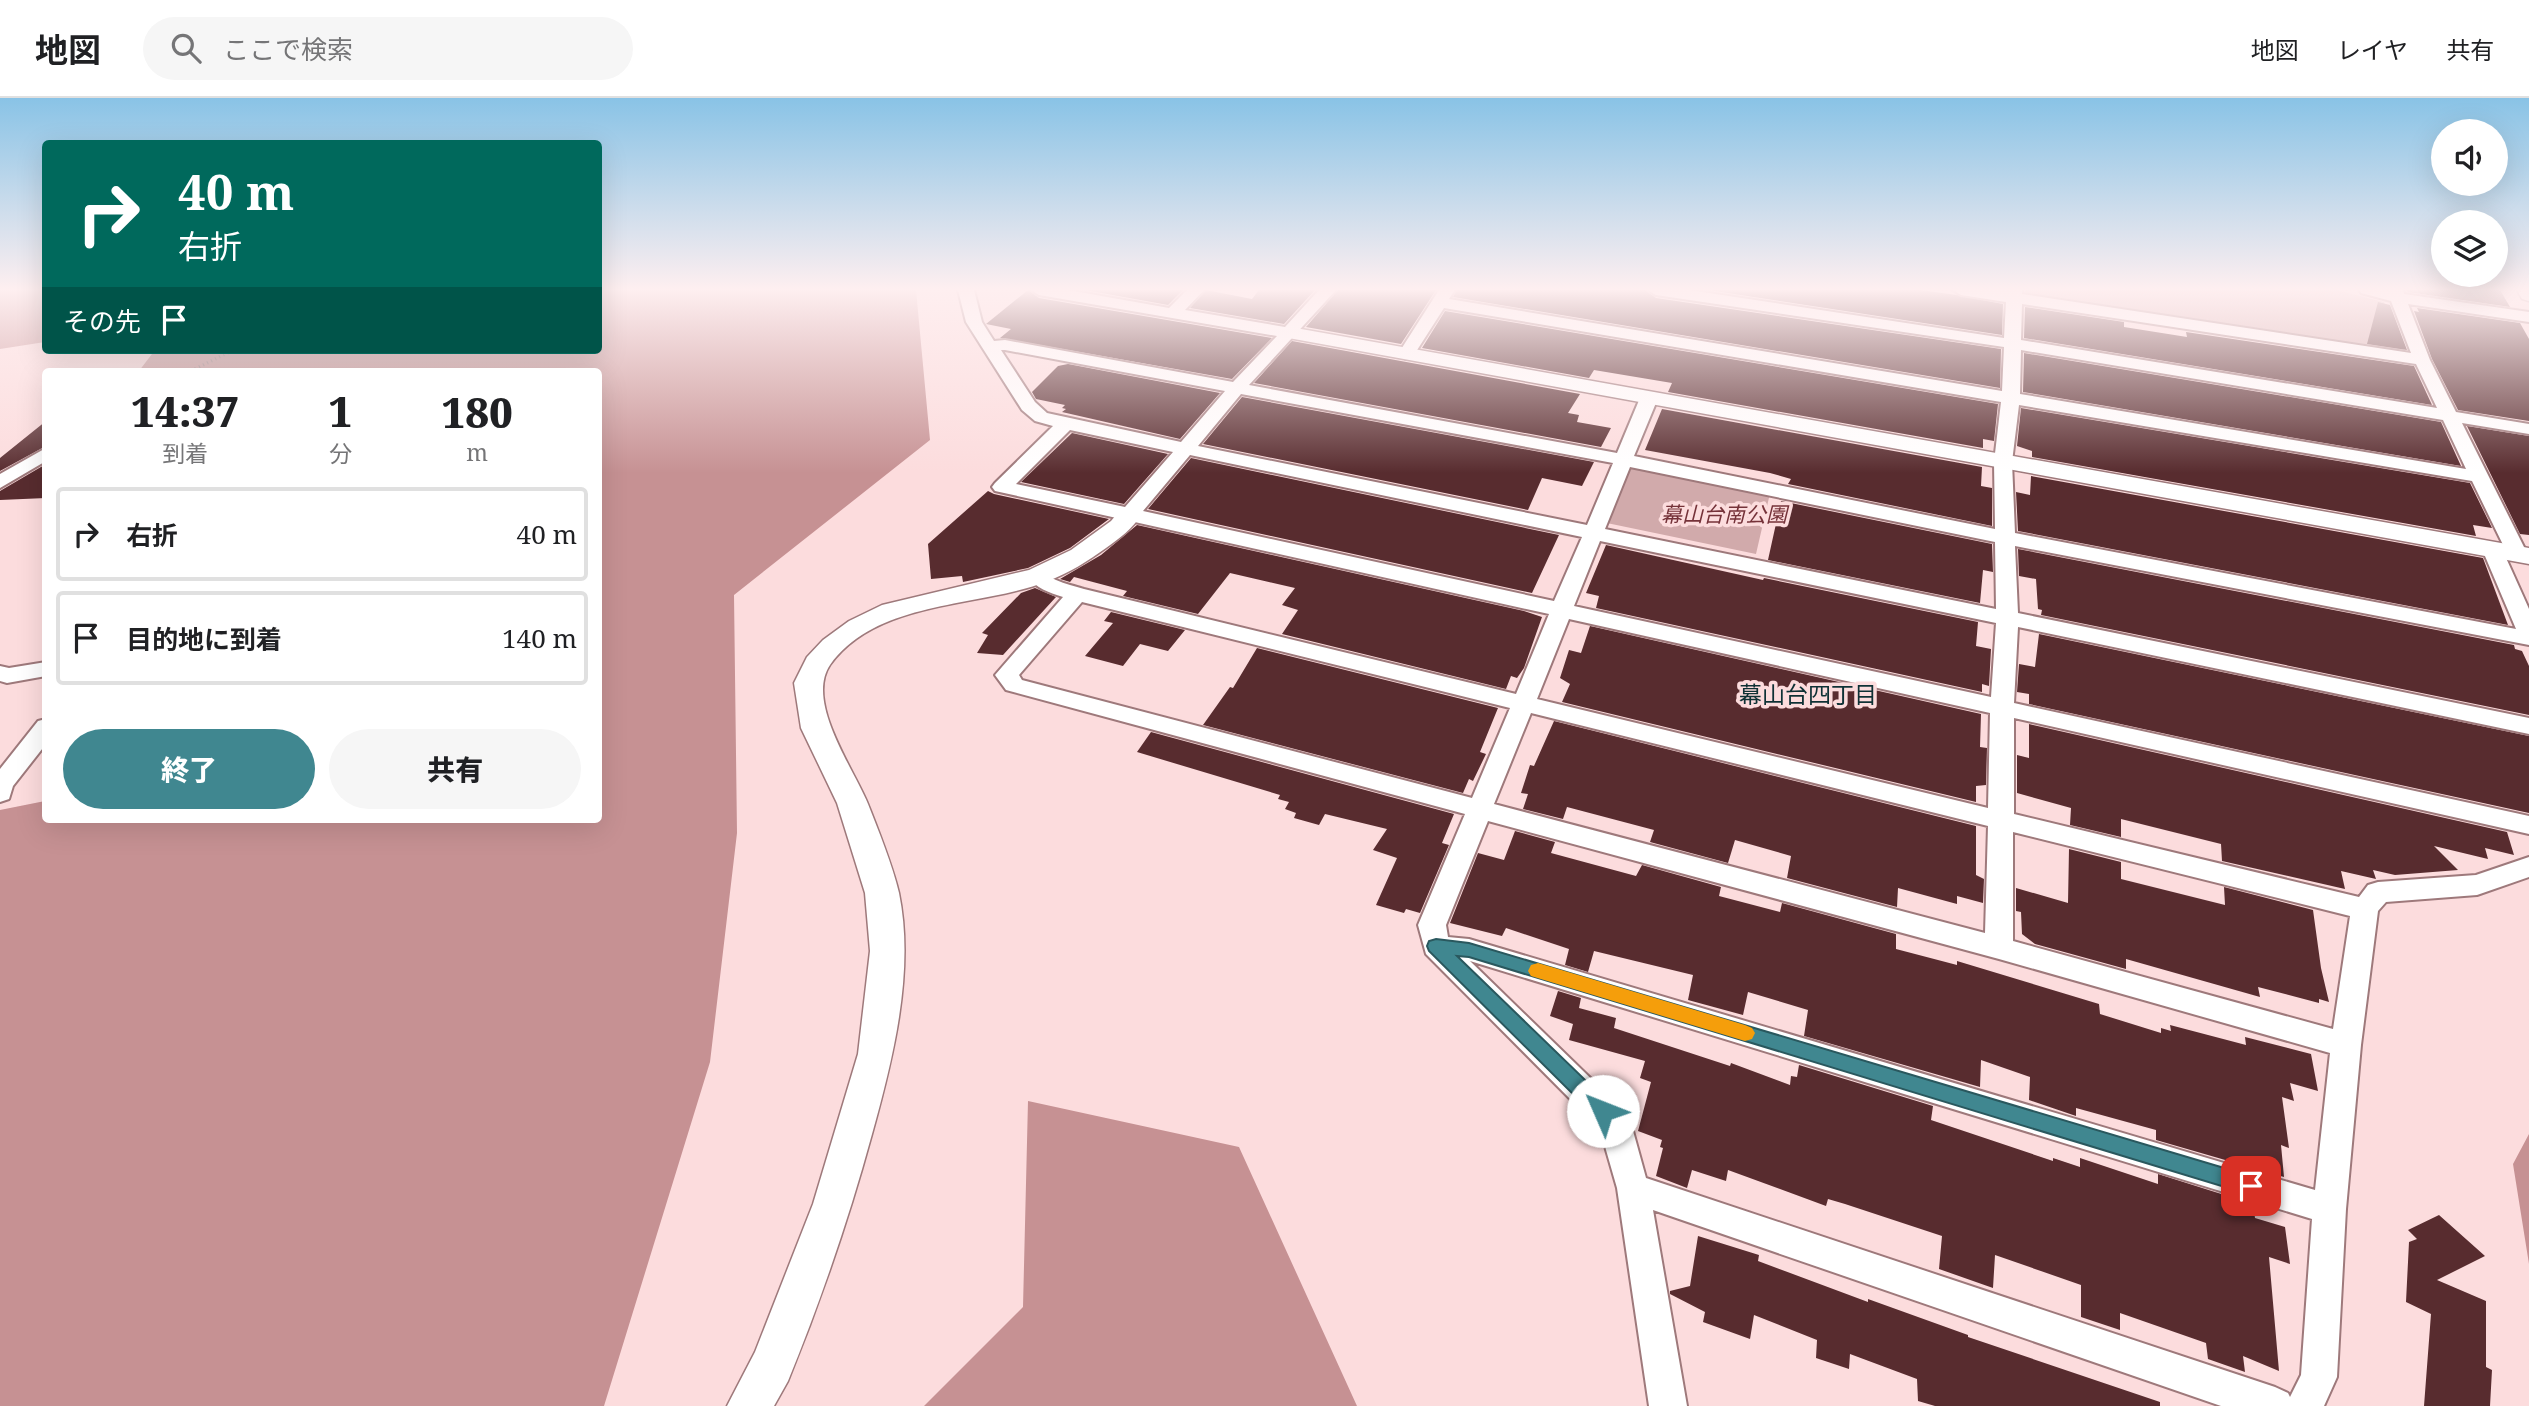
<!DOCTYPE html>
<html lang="ja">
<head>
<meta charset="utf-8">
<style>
  body { margin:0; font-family:"Noto Serif","Noto Sans JP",serif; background:#f6f6f6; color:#202124; height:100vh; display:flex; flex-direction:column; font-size:26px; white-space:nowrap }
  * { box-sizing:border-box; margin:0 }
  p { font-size:23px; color:#757577 }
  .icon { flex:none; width:38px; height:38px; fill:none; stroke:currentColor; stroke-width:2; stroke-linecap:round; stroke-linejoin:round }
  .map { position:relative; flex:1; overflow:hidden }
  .side { position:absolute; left:42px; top:270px; width:560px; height:455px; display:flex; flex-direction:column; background:#fff; border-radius:7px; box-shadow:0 7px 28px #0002 }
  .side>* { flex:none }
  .guide { position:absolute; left:42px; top:42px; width:560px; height:214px; border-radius:7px; box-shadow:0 7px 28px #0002; background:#00695c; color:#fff; overflow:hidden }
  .tools { position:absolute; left:2431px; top:21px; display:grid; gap:14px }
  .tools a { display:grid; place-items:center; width:77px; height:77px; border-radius:50%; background:#fff; box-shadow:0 7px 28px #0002; font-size:35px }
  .pin { position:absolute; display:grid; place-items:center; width:60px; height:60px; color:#fff; margin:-30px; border-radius:14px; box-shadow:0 4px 10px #0006 }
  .me { position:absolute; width:77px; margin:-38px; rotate:314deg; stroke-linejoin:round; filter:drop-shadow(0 0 5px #0008) }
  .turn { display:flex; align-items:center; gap:24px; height:147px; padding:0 21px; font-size:32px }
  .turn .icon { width:91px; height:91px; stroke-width:2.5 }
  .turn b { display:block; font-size:49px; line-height:60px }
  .then { display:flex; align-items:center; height:66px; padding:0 21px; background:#0003; gap:14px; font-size:26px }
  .eta { display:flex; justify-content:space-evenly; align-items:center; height:119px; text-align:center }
  .eta b { font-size:42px; font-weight:800; line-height:49px }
  .primary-button { display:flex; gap:14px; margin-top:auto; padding:14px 21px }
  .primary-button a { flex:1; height:80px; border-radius:42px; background:#408790; color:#fff; font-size:28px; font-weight:800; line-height:80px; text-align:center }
  .primary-button a+a { background:#f6f6f6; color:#202124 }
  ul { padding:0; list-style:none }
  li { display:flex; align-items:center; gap:21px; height:94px; margin:0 14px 10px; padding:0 7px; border:4px solid #e0e0e0; border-radius:7px }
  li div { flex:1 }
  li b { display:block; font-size:26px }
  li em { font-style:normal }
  header { display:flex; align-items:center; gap:42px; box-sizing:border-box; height:98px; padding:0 35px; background:#fff; border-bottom:2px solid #e0e0e0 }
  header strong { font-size:33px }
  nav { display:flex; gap:38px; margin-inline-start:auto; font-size:24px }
  .search { width:490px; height:63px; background:#f6f6f6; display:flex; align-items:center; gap:18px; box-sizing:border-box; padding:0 24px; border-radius:38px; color:#757577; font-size:26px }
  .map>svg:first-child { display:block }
  .green { fill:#d1aaab }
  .forest { fill:#c69193 }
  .building { fill:#582c2f }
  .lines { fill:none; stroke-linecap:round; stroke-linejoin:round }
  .minor-casing { stroke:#9e797b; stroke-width:4 }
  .tertiary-casing { stroke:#9e797b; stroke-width:3 }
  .path { stroke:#947d7e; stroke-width:3.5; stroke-dasharray:1 3.5; stroke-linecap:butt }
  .minor { fill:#fff; fill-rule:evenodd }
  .tertiary { fill:#fff; fill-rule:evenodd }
  .route { fill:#408790; stroke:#2a585e; stroke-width:2 }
  .slow { fill:#f59e0b }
  .labels { text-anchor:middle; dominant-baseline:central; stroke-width:7; stroke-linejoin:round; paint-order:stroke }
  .park-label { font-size:21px; font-style:italic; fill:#753239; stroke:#fcdcdd }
  .neighbourhood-label { font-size:23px; fill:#0e3135; stroke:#fcdcdd }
</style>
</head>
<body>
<header>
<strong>地図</strong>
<div class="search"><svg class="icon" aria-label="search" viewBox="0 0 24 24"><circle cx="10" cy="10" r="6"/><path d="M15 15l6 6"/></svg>ここで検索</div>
<nav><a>地図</a><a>レイヤ</a><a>共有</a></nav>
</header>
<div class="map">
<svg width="2529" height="1308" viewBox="0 0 2529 1308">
  <rect width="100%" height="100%" fill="#fcdcdd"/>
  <!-- green -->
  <path class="green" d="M2025 192H2336L2384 204 2405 254 2025 196Z
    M1625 362 1771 391 1756 456 1602 424Z"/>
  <!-- forest -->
  <path class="forest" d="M0 192H45V244L0 251Z
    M599 192H916L930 342 734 497 737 735 710 964 604 1308H0V712L45 703 46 721H598V273H139L155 252H598Z
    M1028 1003 1239 1049 1357 1308H924L1023 1209Z
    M2529 1036V1166L2513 1066Z"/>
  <!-- building -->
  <path class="building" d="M1028 192 1039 200 1272 240 1232 281 1000 240 1011 231 986 226Z
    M1085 192H1183L1168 207Z
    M1206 192 1252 201 1259 192H1315L1284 226 1190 210Z
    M1338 192H1436L1401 246 1306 229Z
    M1457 192H1645L1656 200 2001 251 2000 290 1453 199Z
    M1708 192H1920L1957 197 2003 206 2002 237Z
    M2407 192H2500L2510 209 2408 194Z
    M2378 204 2390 207 2407 252 2367 246Z
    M2025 209 2124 224V229L2187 239 2186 234 2414 268 2432 307 2024 240Z
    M2417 210 2520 225 2529 241V323L2458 312 2432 261 2414 213 2419 214Z
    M1445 213 1998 306 1994 343 1983 341V350L1668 294 1672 285 1594 272 1589 280 1422 250Z
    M1292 243 1580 296 1568 315 1579 317 1577 324 1611 330 1601 349 1254 285Z
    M2024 255 2441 324 2461 368 2023 294Z
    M1068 266 1220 295 1180 341 1062 314 1066 311 1062 310 1065 307 1036 301 1032 294 1058 268Z
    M1242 299 1594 364 1582 388 1542 380 1528 412 1203 346Z
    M2021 310 2470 385 2492 430 2473 427 2476 438 2032 359V353L2017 348Z
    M1662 311 1982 369 1981 388 1992 390V428L1788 386 1791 381 1770 375 1645 352Z
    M46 323V348L0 373V360Z
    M2467 328 2529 338V437L2520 436Z
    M1072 335 1168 356 1124 406 1021 384Z
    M1191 360 1559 437 1532 495 1148 411Z
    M46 366V400L0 402V393Z
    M2031 378 2483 460 2508 527 2018 433 2016 394 2030 397Z
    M988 393 994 396 1109 421 1070 450 1028 470 963 484 962 478 931 481 928 446Z
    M1781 403 1992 446 1993 474 1983 472 1980 505 1768 462Z
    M1137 427 1524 513 1542 519 1524 570 1517 580 1511 578 1506 591 1282 536 1298 512 1282 507 1295 490 1230 475 1198 516 1123 498 1127 493 1074 479 1070 484 1060 481 1101 457Z
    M1606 447 1763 482 1764 480 1978 524 1976 548 1991 551 1989 588 1982 586V594L1596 510 1599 498 1586 495Z
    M2018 451 2514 547 2515 551 2522 553 2529 568V617L2041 517 2042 512 2038 511 2036 481 2019 478Z
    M1035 490 1056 499 1003 557 977 555 988 537 982 535 1021 495Z
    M1111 514 1185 532 1168 553 1140 546 1123 568 1085 558 1113 525 1104 523Z
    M1590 528 1981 616 1980 649 1987 650 1986 687 1976 688V704L1562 604 1570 586 1560 580 1569 552 1581 555Z
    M2039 536 2529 638V715L2029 606V596L2017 594 2019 566 2035 569Z
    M1257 550 1498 610 1480 654 1486 656 1473 683 1469 681 1463 695 1203 627 1230 589 1233 590Z
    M1554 623 1976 728V777L1984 781 1983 805 1957 798V806L1898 790 1897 809 1787 780 1791 758 1735 742 1728 765 1650 744 1654 732 1567 709 1563 721 1523 711 1528 696 1521 695 1530 667 1534 668Z
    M2029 626 2507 734 2514 757 2485 750 2488 761 2434 748 2458 772 2395 777 2373 772 2376 781 2341 773 2345 791 2222 763 2221 746 2121 721V739L2070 727 2071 710 2017 695V657L2029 660Z
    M1151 634 1454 716 1442 745 1449 747 1420 815 1406 811 1404 815 1376 807 1397 760 1373 752 1387 731 1325 716 1319 727 1294 720 1296 715 1285 711 1289 704 1278 701 1280 697 1137 654Z
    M1515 733 1555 744 1551 755 1636 778 1642 767 1721 789 1719 798 1780 814 1782 805 1896 836V851L1957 867V863L2099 906 2100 916 2161 935V930L2171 933 2170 927 2246 947 2245 939 2311 956 2318 993 2290 985 2294 1003 2282 999 2289 1050 2281 1047 2284 1079 2156 1042V1032L2076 1010V1018L2029 1002 2030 979 1981 962 1980 989 1804 938 1808 912 1748 894 1743 917 1688 902 1693 877 1594 853 1588 874 1565 867 1569 851 1506 830 1502 838 1450 825 1478 755 1504 762Z
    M2069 751 2121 764V781L2225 807 2224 789 2313 812 2321 870 2329 904 2319 901V905L2258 889 2260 899 2126 861V871L2035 846 2022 836 2021 814 2016 813V790L2068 805Z
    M1558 893 1581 900 1579 910 1616 920 1614 930 1730 968 1731 965 1790 987 1791 978 1797 979 1799 967 1933 1008 1931 1022 2053 1063V1060L2080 1069V1060L2158 1086V1076L2253 1106 2255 1120 2285 1129 2290 1166 2269 1159 2279 1273 2243 1258 2245 1274 2208 1261 2206 1245 2120 1215V1232L2081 1219V1187L1995 1157 1993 1190 1939 1171 1942 1138 1845 1106 1828 1101 1826 1108 1728 1072 1726 1083 1692 1072 1687 1090 1656 1078 1663 1050 1660 1049 1662 1042 1638 1033 1651 984 1640 980 1645 963 1569 942 1573 926 1550 918Z
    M2439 1117 2485 1158 2437 1182 2486 1203V1269L2492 1272 2490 1308H2424L2431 1216 2406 1204 2409 1144 2417 1141 2408 1132Z
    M1698 1138 1759 1157 1758 1163 1868 1204V1201L1968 1237V1239L2160 1304V1308H1935L1918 1303 1917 1281 1850 1256 1849 1271 1816 1260 1817 1242 1754 1217 1750 1241 1703 1224 1705 1214 1670 1196V1193L1690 1188Z"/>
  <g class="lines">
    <!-- minor casing -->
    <g class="minor-casing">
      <path id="minor" d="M958 192H974L982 224 994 243 1005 242 1233 284 1277 238 1039 197 1031 192H1068L1169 210 1187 192H1204L1185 212 1285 229 1319 192H1336L1249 287 1617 355 1640 300 1649 295 1658 300 1634 358 1995 431 1994 364 2001 304 1444 210 1412 260 1406 261 1398 256 1439 192H1455L1449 201 2002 293 2004 249 1656 197 1648 192H1689L2004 240 2006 204 1961 197 1953 192H2022V196L2411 255 2391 203 2361 195 2359 192H2403L2404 196 2529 214V224L2408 206 2430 262 2456 314 2529 326V336L2462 325 2527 455 2524 459H2510L2507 455 2472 383 2019 307 2012 364 2015 435 2516 531 2482 451 2485 447H2499L2502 451 2529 511V547L2015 448 2018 515 2529 620V636L2018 529 2014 605 2529 718V736L2014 620V716L2359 799 2368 787 2378 784 2476 777 2529 759V779L2477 797 2386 804 2378 813 2361 947 2346 1111 2337 1279 2324 1308H2221L1653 1112 1687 1308H1649L1617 1090 1602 1038 1592 1023 1426 856 1418 827 1465 716 1006 592 995 577 1063 499C1048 494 1037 491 1027 478L1031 474C1044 470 1045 477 1056 482 1065 486 1075 488 1084 491L1516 596 1549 516 995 393 992 389 995 385 1053 328 1035 323 1022 312 966 224ZM2022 206 2416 266 2437 310 2021 242ZM1001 252H1005L1225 293 1181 344 1047 315 1035 304ZM2021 252 2443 322 2466 371 2020 296ZM1241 296 1613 365 1587 427 1198 348ZM1070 332 1173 354 1125 409 1016 386ZM1190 357 1582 439 1554 503 1143 413ZM1630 369 1995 444 1996 511 1605 431ZM1600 443 1996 525 1991 599 1574 508ZM1082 504 1510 610 1472 700 1022 582 1019 577ZM1569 521 1990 615 1988 710 1537 601ZM1531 615 1988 728 1985 835 1494 706ZM1488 723 1999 861 2330 955 2315 1092 1469 841 1448 839 1446 827ZM2013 734 2350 818 2333 931 2013 843ZM1470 863 2312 1121 2301 1277 2290 1299 2288 1295 2275 1289 1646 1080 1633 1033 1614 1003Z
        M46 350V363L0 390V376Z
        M46 564V578L7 585 0 583V568L9 570Z
        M46 621V646L13 688 9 701 0 704V671L38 623Z"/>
    </g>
    <!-- tertiary casing -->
    <g class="tertiary-casing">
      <path id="tertiary" d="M2517 192H2529V203L2522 201Z
        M1290 229 2529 450V466L1283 239 1280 235 1283 231Z
        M1130 409 1139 411 1142 416C1132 431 1120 440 1106 450 1088 463 1069 475 1048 483 981 510 877 501 830 567 805 604 854 671 868 706 879 734 892 766 899 795 915 873 893 961 872 1036 849 1120 821 1202 788 1283L774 1308H727L755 1254 813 1106 858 956 870 853 865 795 837 705 801 630 794 585 807 559 823 542 849 523 882 507 1029 472 1071 452 1111 423 1121 411Z"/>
    </g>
    <!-- path -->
    <path class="path" d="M191 273 233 252"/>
    <!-- minor -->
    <use href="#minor" class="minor"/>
    <!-- tertiary -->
    <use href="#tertiary" class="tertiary"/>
  </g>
  <!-- sky -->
  <linearGradient id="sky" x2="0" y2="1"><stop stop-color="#89c3e6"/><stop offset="0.51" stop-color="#feeff0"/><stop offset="1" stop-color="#feeff0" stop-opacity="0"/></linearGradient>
  <rect width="2529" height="375" fill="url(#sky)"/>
  <!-- route -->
  <path class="route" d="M1436 841 1469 845 2251 1078 2258 1081 2261 1088 2258 1094 2251 1097 1469 859 1457 858 1611 1007 1614 1013 1611 1019 1603 1022 1596 1019 1429 853 1427 848 1429 843Z"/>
  <!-- slow -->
  <path class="slow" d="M1538 865 1745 927 1752 930 1755 935 1752 941 1745 943 1531 878 1528 873 1531 867Z"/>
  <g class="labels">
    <!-- park labels -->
    <g class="park-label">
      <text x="1724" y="416">幕山台南公園</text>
    </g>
    <!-- neighbourhood labels -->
    <g class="neighbourhood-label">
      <text x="1808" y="596">幕山台四丁目</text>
    </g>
  </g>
</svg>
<div class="tools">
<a><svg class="icon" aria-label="sound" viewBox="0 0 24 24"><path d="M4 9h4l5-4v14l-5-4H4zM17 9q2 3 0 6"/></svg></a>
<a><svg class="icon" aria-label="layers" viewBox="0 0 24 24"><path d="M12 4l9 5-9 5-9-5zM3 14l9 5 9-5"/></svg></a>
</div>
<div class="pin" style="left:2251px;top:1088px;background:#d93025"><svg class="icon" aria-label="arrive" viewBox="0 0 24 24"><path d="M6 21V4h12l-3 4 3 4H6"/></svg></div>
<svg class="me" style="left:1603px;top:1013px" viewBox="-20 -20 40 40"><circle r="19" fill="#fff"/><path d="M0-13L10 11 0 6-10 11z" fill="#408790"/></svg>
<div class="guide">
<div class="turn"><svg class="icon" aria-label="right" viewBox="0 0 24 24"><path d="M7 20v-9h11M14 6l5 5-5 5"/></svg><div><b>40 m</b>右折</div></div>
<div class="then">その先<svg class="icon" aria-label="arrive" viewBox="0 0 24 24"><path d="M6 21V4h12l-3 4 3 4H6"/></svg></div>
</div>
<section class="side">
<div class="eta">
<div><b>14:37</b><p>到着</p></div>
<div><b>1</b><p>分</p></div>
<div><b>180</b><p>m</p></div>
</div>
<ul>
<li><svg class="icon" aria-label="right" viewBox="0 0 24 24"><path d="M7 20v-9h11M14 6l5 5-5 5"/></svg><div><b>右折</b></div><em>40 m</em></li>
<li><svg class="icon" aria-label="arrive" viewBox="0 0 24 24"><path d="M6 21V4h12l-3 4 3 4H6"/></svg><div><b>目的地に到着</b></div><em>140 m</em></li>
</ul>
<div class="primary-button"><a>終了</a><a>共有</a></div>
</section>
</div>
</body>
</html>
